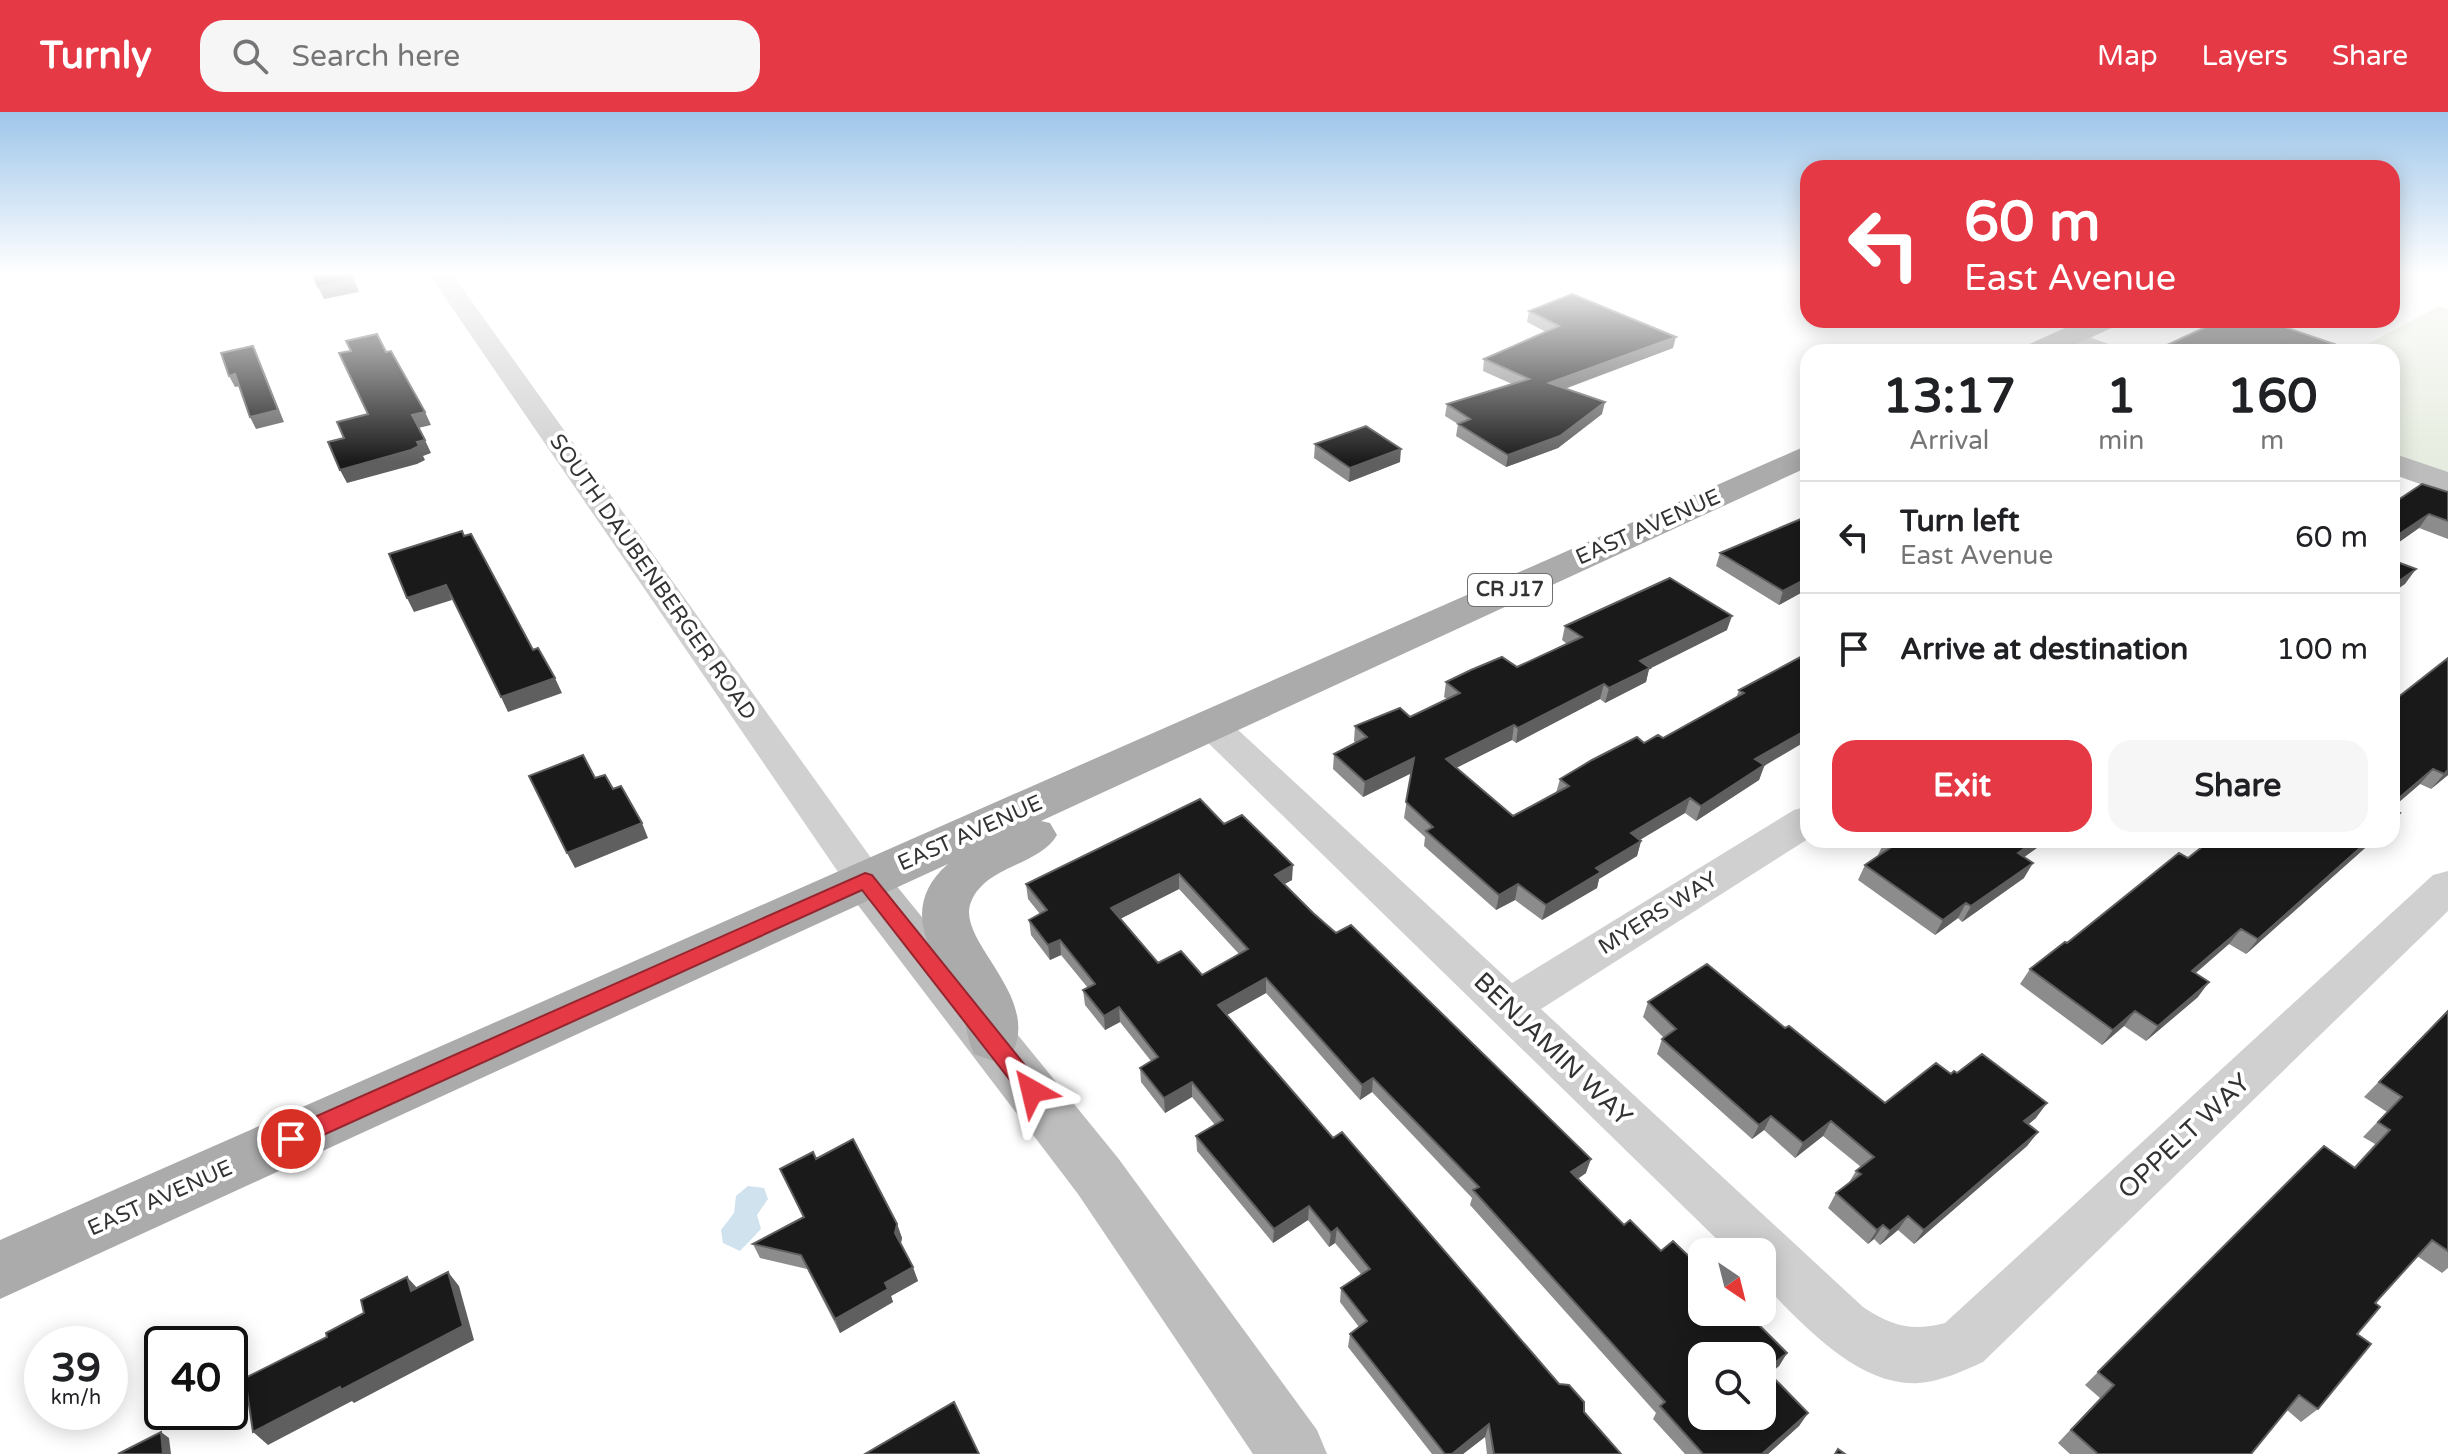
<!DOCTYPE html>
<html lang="en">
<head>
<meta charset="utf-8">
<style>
  body { margin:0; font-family:"Varela Round",sans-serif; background:#f6f6f6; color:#202124; height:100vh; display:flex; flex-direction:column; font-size:30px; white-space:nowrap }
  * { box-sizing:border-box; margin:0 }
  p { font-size:26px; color:#757577 }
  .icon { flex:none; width:44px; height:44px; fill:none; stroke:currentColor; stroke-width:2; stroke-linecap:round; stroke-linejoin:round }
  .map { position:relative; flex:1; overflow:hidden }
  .panel { position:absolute; left:1800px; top:232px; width:600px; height:504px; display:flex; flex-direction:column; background:#fff; border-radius:24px; box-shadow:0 4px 20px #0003 }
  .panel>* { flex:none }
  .banner { position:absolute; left:1800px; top:48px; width:600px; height:168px; border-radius:24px; box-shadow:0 4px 20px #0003; background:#e63946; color:#fff; overflow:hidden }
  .needle { width:52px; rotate:145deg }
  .fabs { position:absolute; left:1688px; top:1126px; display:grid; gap:16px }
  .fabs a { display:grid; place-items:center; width:88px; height:88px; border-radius:16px; background:#fff; box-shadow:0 4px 20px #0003; font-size:40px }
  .speed { position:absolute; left:24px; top:1214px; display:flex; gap:16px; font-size:40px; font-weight:700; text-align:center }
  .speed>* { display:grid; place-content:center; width:104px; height:104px; border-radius:50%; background:#fff; box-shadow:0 4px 20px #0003; line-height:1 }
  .speed small { font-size:20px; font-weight:400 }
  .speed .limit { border:4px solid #111; border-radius:12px; background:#fff; color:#111 }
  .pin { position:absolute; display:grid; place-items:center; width:68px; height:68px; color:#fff; margin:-34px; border:4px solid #fff; border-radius:50%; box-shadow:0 2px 8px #0007 }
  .me { position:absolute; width:88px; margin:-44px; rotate:323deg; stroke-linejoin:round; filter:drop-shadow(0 0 6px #0008) }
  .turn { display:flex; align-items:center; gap:28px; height:168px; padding:0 32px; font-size:36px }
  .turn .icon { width:104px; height:104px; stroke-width:2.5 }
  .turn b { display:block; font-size:56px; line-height:68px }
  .eta { display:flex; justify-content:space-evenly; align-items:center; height:136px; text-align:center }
  .eta b { font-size:48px; font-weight:800; line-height:56px }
  .primary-button { display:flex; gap:16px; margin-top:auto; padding:16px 32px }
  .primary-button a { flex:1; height:92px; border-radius:24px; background:#e63946; color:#fff; font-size:32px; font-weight:800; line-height:92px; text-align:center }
  .primary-button a+a { background:#f6f6f6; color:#202124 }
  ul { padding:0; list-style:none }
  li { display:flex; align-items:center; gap:24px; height:112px; padding:0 32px; border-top:2px solid #e0e0e0 }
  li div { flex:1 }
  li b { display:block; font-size:30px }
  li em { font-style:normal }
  header { display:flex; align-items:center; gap:48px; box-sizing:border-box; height:112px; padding:0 40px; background:#e63946; color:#fff }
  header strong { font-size:38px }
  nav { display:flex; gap:44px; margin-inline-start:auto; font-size:28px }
  .search { width:560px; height:72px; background:#f6f6f6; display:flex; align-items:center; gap:20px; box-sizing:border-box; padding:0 28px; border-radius:24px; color:#757577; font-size:30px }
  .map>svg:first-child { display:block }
  .green { fill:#e6ecdf }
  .water { fill:#cfe2ee }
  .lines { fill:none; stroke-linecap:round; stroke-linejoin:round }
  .street { fill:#d0d0d0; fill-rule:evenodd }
  .secondary { fill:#bdbdbd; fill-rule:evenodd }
  .primary { fill:#ababab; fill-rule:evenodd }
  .wall { fill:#8c8c8c; fill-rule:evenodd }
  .shaded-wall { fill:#5f5f5f }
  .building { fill:#1a1a1a; stroke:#5f5f5f; stroke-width:2; fill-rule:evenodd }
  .route { fill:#e63946; stroke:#96252e; stroke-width:2 }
  .labels { text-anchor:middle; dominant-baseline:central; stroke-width:8; stroke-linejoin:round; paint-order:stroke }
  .shield { fill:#fff; stroke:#707070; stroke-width:2 }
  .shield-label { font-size:20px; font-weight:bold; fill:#333 }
  .street-label { font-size:22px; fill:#333; stroke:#fff }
  .near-street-label { font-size:26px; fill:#333; stroke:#fff }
</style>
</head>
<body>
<header>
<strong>Turnly</strong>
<div class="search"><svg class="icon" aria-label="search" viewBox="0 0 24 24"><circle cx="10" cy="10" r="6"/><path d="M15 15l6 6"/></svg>Search here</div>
<nav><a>Map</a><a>Layers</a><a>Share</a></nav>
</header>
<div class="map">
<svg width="2448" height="1342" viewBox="0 0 2448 1342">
  <rect width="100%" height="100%" fill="#fff"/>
  <!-- green -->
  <path class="green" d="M2439 194 2448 197V366L2392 344V240H2353Z"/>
  <!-- water -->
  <path class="water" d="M748 1074 764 1076 768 1087 757 1103 761 1117 740 1139 723 1131 721 1118 734 1101 736 1084Z"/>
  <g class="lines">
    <!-- street -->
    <path class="street" d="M429 162H452L879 757 885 768 879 779 865 783 851 779Z
      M1211 601 1224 605 1512 871 1794 698 1808 694V727L1541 897 1863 1195C1892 1214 1912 1220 1945 1211L2433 763 2448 759V799L1983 1250C1963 1259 1942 1269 1919 1271 1857 1275 1802 1211 1762 1171V1140H1730L1198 621 1193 613 1198 605Z"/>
    <!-- secondary -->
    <path class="secondary" d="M2067 217 2114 234 2118 240C2098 240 2066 245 2053 226L2057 220Z
      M2392 341 2448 360V382L2392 362Z
      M865 751 882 756 1118 1046 1317 1318 1327 1342H1253L1078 1082 848 780 841 768 848 756Z"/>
    <!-- primary -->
    <path class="primary" d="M2083 208H2120L2116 214 2059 240H2021L2025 234Z
      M1808 333V355L1041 709 1050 711 1057 723C1039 754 986 753 971 790 955 829 1042 883 1012 942L993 949 974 942C964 921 966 898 956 877 952 867 944 860 939 851 916 817 914 781 948 752L0 1187V1128Z"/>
  </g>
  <!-- wall -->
  <path class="wall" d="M1529 199 1673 236 1565 277 1602 302 1558 336 1506 355 1456 324 1458 312 1445 304 1447 292 1512 272 1483 259 1484 247 1546 220 1527 210Z
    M1909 208H1933L1921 213Z
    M1315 332 1400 350 1349 370 1314 346Z
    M2448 380V427L2419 416 2392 435V392Z
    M1720 441 1808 477 1779 493 1716 454Z
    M1565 514 1727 518 1649 557 1646 570 1605 591 1600 587 1516 631 1512 628 1456 656 1513 704 1556 681 1560 667 1644 631 1663 626 1736 586 1739 578 1808 541 1759 668 1696 709 1685 701 1640 728 1641 729 1637 744 1599 767 1597 776 1542 808 1515 788 1496 798 1424 734 1425 725 1404 706 1411 661 1363 685 1333 657 1334 642 1356 631 1354 629 1355 614 1410 605 1447 587 1444 585 1446 570 1517 555 1567 532 1562 528Z
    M2448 546V663L2431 677 2420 672 2392 696Z
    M1224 712 1292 768 1284 772 1586 1061 1578 1067 1624 1113 1661 1139 1787 1241 1779 1254 1769 1262 1808 1301 1799 1314 1768 1342H1685L1653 1307 1656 1301 1470 1093 1472 1086 1372 980 1360 988 1266 881 1227 903 1333 1026 1584 1300 1621 1342H1487L1485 1325 1463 1342H1432L1348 1235 1350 1222 1359 1215 1340 1190 1341 1176 1361 1162 1335 1131 1329 1135 1308 1108 1273 1131 1197 1039 1196 1024 1215 1013 1192 985 1165 1001 1141 970 1140 956 1151 949 1120 910 1105 918 1085 893 1083 878 1088 876 1061 843 1050 848 1031 823 1029 808 1040 802 1028 787 1026 772ZM1179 777 1239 842 1202 863 1158 851 1120 807Z
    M1885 728H2048L2024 745V766L1962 810 1958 806 1935 823 1858 768 1865 753 1879 744 1878 743Z
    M2211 728H2374L2246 842 2229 832 2195 861 2198 885 2146 929 2124 914 2102 933 2020 872 2030 857 2188 746Z
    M1648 890 1785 916 1885 991 1951 962 2036 1006 2028 1012 2038 1020 2027 1034 1914 1132 1898 1118 1880 1133 1874 1127 1868 1132 1828 1096 1836 1081 1848 1072 1856 1059 1861 1055 1823 1024 1795 1046 1764 1018 1752 1027 1657 942 1662 927 1664 926 1643 905Z
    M2448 898V1156L2442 1161 2417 1144 2375 1191 2318 1297 2301 1310 2287 1298 2251 1342H2070L2058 1331 2100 1286 2085 1273 2324 1034 2354 1055 2375 1032 2363 1025 2387 1000 2364 985Z
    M816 1047 897 1112 902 1126 901 1131 918 1169 891 1184 893 1190 840 1221 807 1157 760 1146 753 1132 803 1105 780 1057Z"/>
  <!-- shaded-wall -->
  <path class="shaded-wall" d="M354 167 359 180 324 187 318 175Z
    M1923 208H1933L1921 213Z
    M1676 225 1673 236 1547 283 1549 271Z
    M2334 232 2329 240H2318Z
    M253 234 258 245 284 310 256 317 250 305Z
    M235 262 241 274 235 275 229 264Z
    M1605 290 1602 302 1558 336 1506 355 1508 343Z
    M425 300 431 313 418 316 412 303Z
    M425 328 431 341 423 344 425 348 417 352 347 371 340 358Z
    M1401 337 1400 350 1349 370 1350 356Z
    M2429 402 2419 416 2392 435V427Z
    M2416 457 2405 472 2392 481V474Z
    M1808 466V477L1779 493 1783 479Z
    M446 473 452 488 414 500 407 486Z
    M1732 504 1727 518 1649 557 1646 570 1605 591 1609 576 1640 549Z
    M555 566 562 581 508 600 501 585Z
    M1604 572 1600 587 1516 631 1518 616Z
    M1514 613 1512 628 1444 662 1446 647Z
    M1808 617V628L1764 654 1759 668 1696 709 1701 694 1755 647Z
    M1414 646 1412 661 1363 685 1365 670Z
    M2433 657 2420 672 2392 696V692Z
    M2448 658V663L2431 677 2444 662Z
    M1690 686 1685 701 1626 736 1631 721Z
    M642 711 648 726 575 756 567 741Z
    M2036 728H2048L2009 756 2018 741Z
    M2369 728H2374L2246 842 2258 827Z
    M1641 729 1637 744 1599 767 1597 776 1542 808 1546 793 1596 756Z
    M2033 751 2024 766 1962 810 1971 794Z
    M1293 753 1292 768 1274 778 1275 763Z
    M1179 762V777L1112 811 1111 796Z
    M1518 772 1515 788 1496 798 1499 783Z
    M1966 791 1958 806 1935 823 1943 808Z
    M2241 817 2229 832 2181 874 2192 859Z
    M1060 828 1061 843 1050 848 1048 833Z
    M1266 866V881L1218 908V893Z
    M2209 870 2198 885 2146 929 2158 914Z
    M1119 895 1120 910 1105 918 1104 904Z
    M2135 899 2124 914 2102 933 2113 918Z
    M1373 966 1372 980 1360 988 1362 973Z
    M1192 970V985L1165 1001 1164 986Z
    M2047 991 2036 1006 2014 1024 2024 1009Z
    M1771 1004 1764 1018 1752 1027 1759 1013Z
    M1831 1009 1823 1024 1795 1046 1803 1031Z
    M2038 1020 2027 1034 1914 1132 1924 1118Z
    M1591 1047 1586 1061 1566 1074 1571 1060Z
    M1309 1094 1308 1108 1273 1131 1274 1117Z
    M1908 1104 1898 1118 1880 1133 1890 1119Z
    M897 1112 902 1126 900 1135 895 1121Z
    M1883 1113 1874 1127 1868 1132 1877 1118Z
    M1337 1116 1335 1131 1329 1135 1331 1121Z
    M913 1155 918 1169 891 1184 893 1190 840 1221 835 1207 885 1171Z
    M448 1160 459 1174 474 1228 354 1291 352 1289 268 1333 253 1320Z
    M407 1165 419 1178 411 1179Z
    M1787 1241 1779 1254 1762 1268 1766 1258Z
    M1808 1301 1799 1314 1768 1342H1762Z
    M1489 1312 1485 1325 1463 1342H1452Z
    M161 1320 169 1326 171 1342H163Z"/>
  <!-- building -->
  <path class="building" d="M312 162H351L354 167 318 175Z
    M1572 182 1676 225 1549 271 1605 290 1560 324 1508 343 1458 312 1470 307 1447 292 1529 267 1484 247 1559 214 1529 199Z
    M2221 208H2264L2334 232 2318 240H2152Z
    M377 222 386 240 391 239 425 300 412 303 425 328 417 330 419 334 411 338 340 358 328 330 344 326 337 310 368 302 339 241 351 239 346 229Z
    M253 234 278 298 250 305 235 262 229 264 221 241Z
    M1366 314 1401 337 1350 356 1315 332Z
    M2422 372 2448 380V409L2429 402 2392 427V392Z
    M1808 404V466L1783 479 1720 441Z
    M462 419 464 424 471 422 533 538 538 536 555 566 501 585 446 473 407 486 389 442Z
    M2392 448 2416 457 2392 474Z
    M1670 466 1732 504 1640 549 1650 556 1609 576 1604 572 1518 616 1514 613 1446 647 1513 704 1569 674 1560 667 1592 648 1637 625 1644 631 1658 623 1663 626 1744 581 1739 578 1808 541V617L1755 647 1764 653 1701 694 1690 686 1631 721 1641 729 1596 756 1601 760 1546 793 1518 772 1499 783 1426 719 1433 715 1406 690 1414 646 1365 670 1334 642 1367 625 1355 614 1400 596 1410 605 1460 581 1446 570 1471 558 1502 545 1517 555 1582 525 1565 514Z
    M2448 546V658L2444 662 2433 657 2392 692V590Z
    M583 643 595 666 605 663 613 677 621 674 642 711 567 741 529 664Z
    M1200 687 1224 712 1242 703 1293 753 1275 763 1313 801 1336 821 1351 813 1591 1047 1571 1060 1624 1113 1630 1108 1661 1139 1673 1129 1702 1157V1200H1746L1787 1241 1766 1258 1808 1301 1762 1342H1703L1660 1294 1665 1290 1473 1078 1479 1075 1373 966 1362 973 1266 866 1218 893 1333 1026 1342 1020 1559 1272 1569 1273 1584 1290V1300L1621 1342H1494L1489 1312 1452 1342H1445L1350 1222 1367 1209 1341 1176 1370 1157 1337 1116 1331 1121 1309 1094 1274 1117 1196 1024 1223 1008 1192 970 1164 986 1140 956 1158 945 1119 895 1104 904 1083 878 1095 872 1060 828 1048 833 1029 808 1047 798 1026 772ZM1179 762 1248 837 1202 863 1181 839 1158 851 1111 796ZM1702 1244H1762V1304H1702Z
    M2392 697 2400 701 2392 708Z
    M1885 728H2036L2018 741 2033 751 1971 794 1966 791 1943 808 1865 753 1893 734Z
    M2211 728H2369L2258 827 2241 817 2192 859 2209 870 2158 914 2135 899 2113 918 2030 857 2065 830 2067 831 2179 741 2188 746Z
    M1707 852 1785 916 1789 914 1885 991 1936 951 1951 962 1954 959 1957 961 1982 942 2047 991 2024 1009 2038 1020 1924 1118 1908 1104 1890 1119 1883 1113 1877 1118 1836 1081 1861 1062 1856 1059 1874 1045 1831 1009 1803 1031 1771 1004 1759 1013 1662 927 1676 917 1648 890Z
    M2448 899V1139L2432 1128 2375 1191 2380 1195 2357 1222 2371 1232 2318 1297 2299 1283 2251 1342H2098L2071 1318 2114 1273 2098 1260 2324 1034 2355 1056 2390 1018 2378 1010 2402 985 2379 970Z
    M853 1027 897 1112 895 1121 913 1155 885 1171 888 1177 835 1207 801 1143 753 1132 804 1105 780 1057 813 1040 816 1047Z
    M448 1160 463 1214 341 1278 340 1275 253 1320 245 1266 327 1225 326 1221 364 1201 361 1188 407 1165 411 1179Z
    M954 1290 979 1342H865Z
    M161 1320 163 1342H118Z
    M1838 1337 1845 1342H1835Z"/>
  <!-- sky -->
  <linearGradient id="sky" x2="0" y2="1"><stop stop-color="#9ec6ea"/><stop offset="0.46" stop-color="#fff"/><stop offset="1" stop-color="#fff" stop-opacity="0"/></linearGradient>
  <rect width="2448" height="350" fill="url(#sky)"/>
  <!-- route -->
  <path class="route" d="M865 761 872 763 1040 972 1044 979 1040 986 1032 989 1024 986 862 778 299 1034 291 1037 283 1034 279 1027 283 1019Z"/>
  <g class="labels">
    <!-- shield labels -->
    <rect class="shield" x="1468" y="462" width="84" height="32" rx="6"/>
    <g class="shield-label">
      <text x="1510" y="478">CR J17</text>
    </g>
    <!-- street labels -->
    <g class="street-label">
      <text transform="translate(1648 415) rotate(-24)">EAST AVENUE</text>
      <text transform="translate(653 465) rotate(55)">SOUTH DAUBENBERGER ROAD</text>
      <text transform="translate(970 721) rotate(-24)">EAST AVENUE</text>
      <text transform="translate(1658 801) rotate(-32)">MYERS WAY</text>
      <text transform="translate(160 1086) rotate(-24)">EAST AVENUE</text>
    </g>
    <!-- near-street labels -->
    <g class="near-street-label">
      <text transform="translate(1553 937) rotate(44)">BENJAMIN WAY</text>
      <text transform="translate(2184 1024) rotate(-43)">OPPELT WAY</text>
    </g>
  </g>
</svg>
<div class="fabs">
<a><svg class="needle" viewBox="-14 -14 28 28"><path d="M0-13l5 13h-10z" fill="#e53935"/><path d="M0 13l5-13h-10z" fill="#757577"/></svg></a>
<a><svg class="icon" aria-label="search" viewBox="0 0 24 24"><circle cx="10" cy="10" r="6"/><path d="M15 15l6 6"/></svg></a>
</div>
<div class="speed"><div>39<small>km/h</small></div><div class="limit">40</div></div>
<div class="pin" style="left:291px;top:1027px;background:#d93025"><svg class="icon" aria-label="arrive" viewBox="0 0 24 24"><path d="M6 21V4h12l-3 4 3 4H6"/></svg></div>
<svg class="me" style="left:1032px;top:979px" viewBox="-20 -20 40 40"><path d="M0-17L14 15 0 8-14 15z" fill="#e63946" stroke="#fff" stroke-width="4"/></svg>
<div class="banner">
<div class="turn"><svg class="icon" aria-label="left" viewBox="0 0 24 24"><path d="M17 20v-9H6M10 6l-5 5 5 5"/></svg><div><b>60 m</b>East Avenue</div></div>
</div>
<section class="panel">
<div class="eta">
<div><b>13:17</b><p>Arrival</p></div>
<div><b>1</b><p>min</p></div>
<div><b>160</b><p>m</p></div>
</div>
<ul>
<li><svg class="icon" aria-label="left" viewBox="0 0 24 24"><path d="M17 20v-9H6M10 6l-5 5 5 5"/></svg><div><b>Turn left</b><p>East Avenue</p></div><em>60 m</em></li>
<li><svg class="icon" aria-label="arrive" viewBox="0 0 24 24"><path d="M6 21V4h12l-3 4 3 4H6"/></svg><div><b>Arrive at destination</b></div><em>100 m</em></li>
</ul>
<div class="primary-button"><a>Exit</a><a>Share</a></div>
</section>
</div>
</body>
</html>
